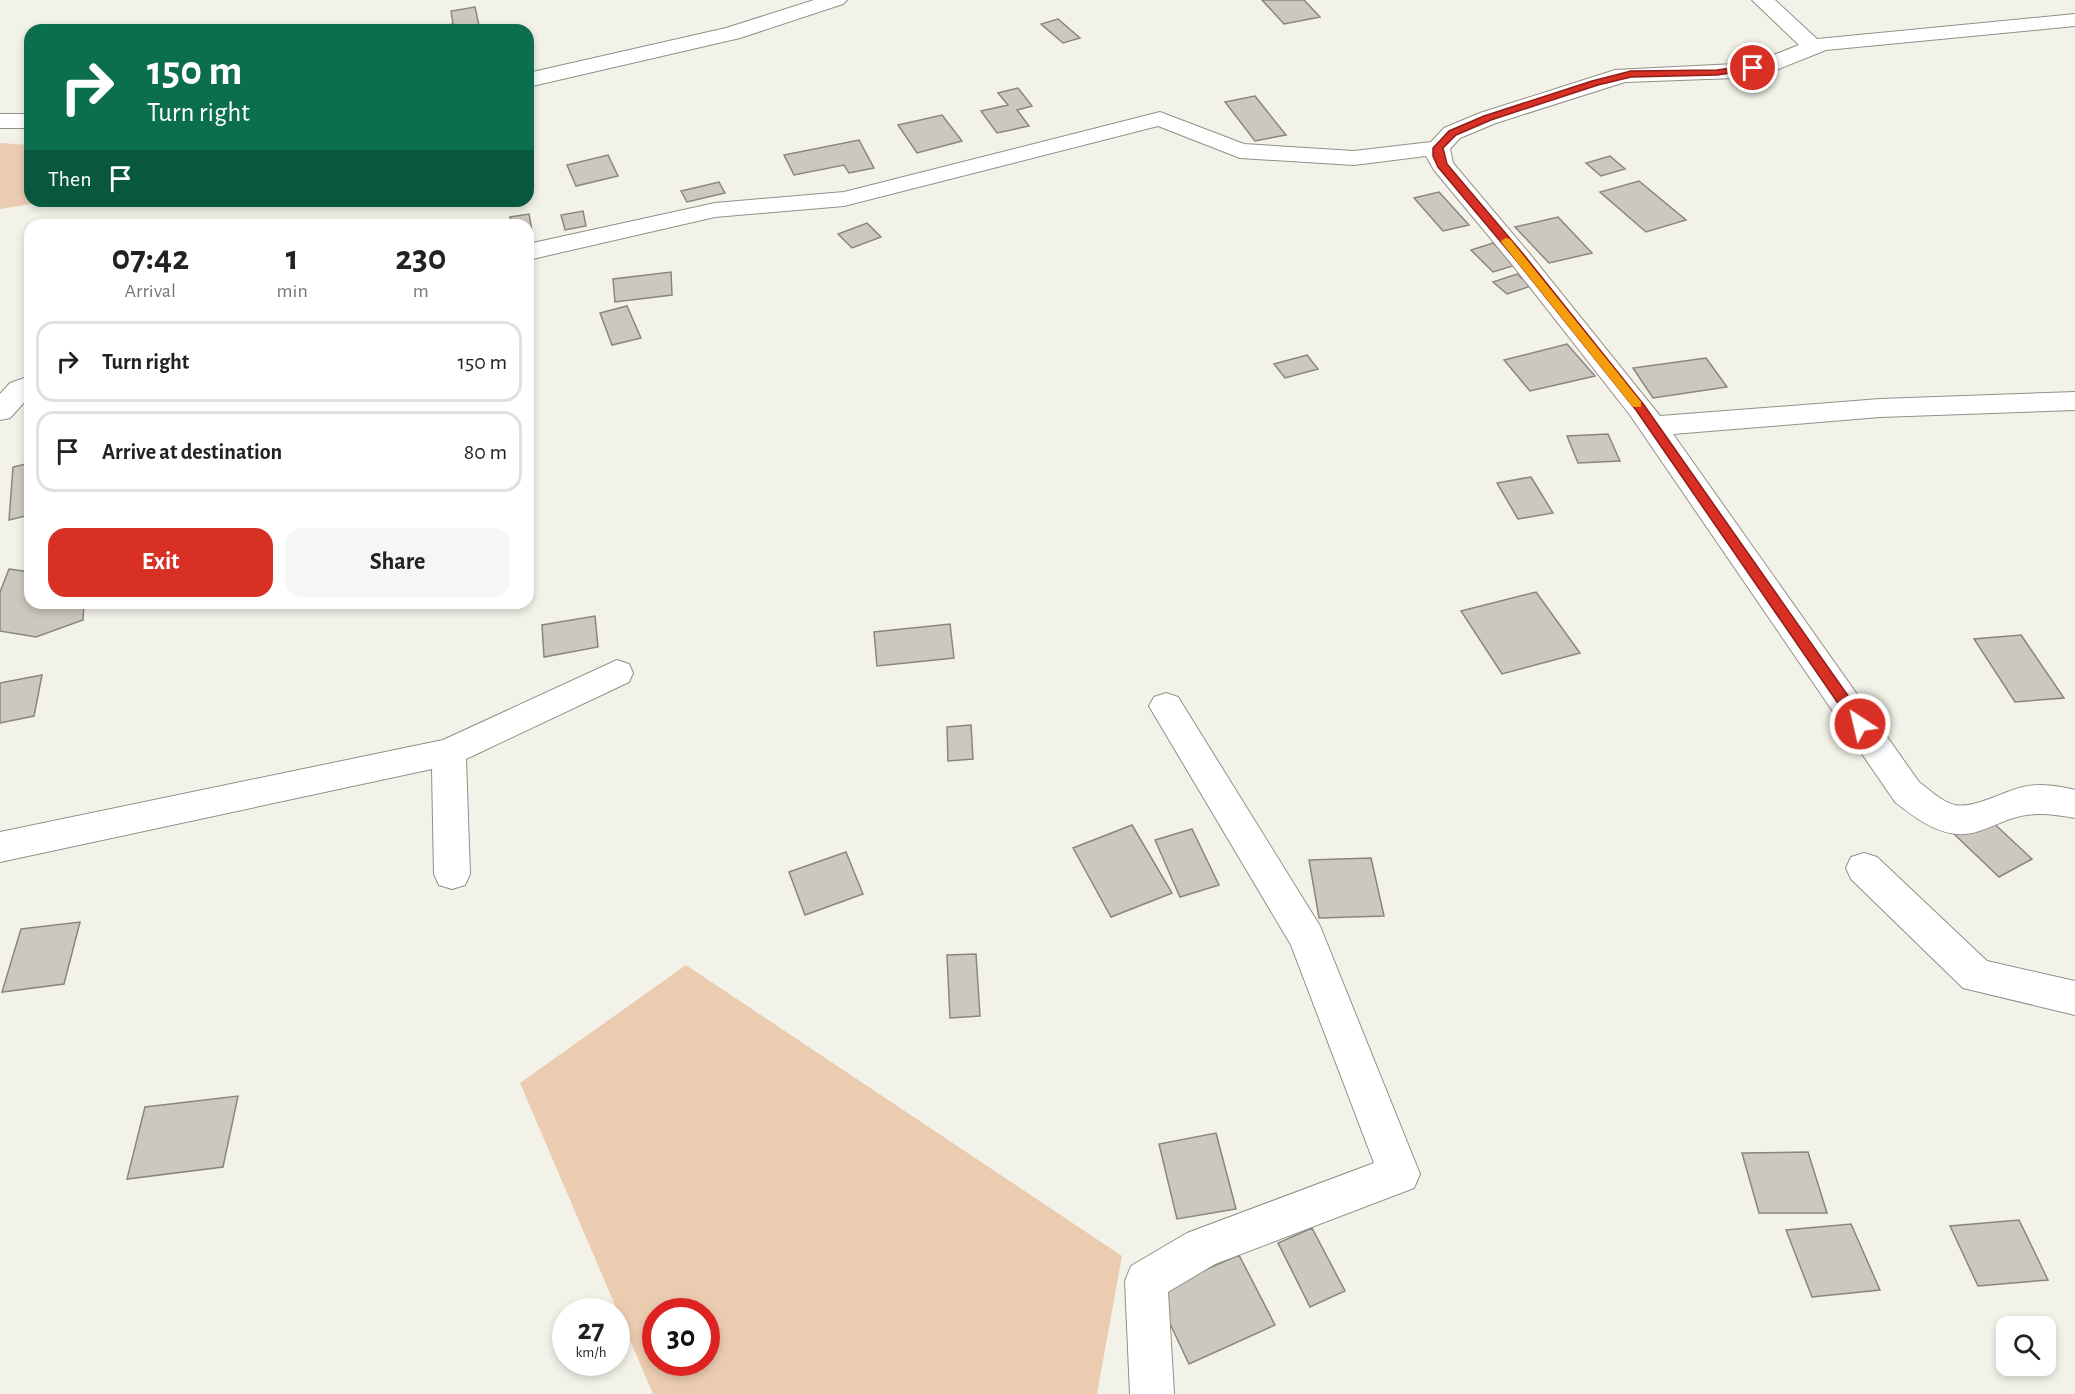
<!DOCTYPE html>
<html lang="en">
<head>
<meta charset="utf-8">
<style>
  body { margin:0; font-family:"Alegreya Sans",sans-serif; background:#f6f6f6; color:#222; height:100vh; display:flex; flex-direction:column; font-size:22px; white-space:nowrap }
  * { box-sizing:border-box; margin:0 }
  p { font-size:20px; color:#767676 }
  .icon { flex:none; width:33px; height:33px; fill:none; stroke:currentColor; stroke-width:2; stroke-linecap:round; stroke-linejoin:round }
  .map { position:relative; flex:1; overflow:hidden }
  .details { position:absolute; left:24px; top:219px; width:510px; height:390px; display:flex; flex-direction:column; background:#fff; border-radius:18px; box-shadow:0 3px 9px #0003 }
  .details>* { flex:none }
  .banner { position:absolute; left:24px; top:24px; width:510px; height:183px; border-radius:18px; box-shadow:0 3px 9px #0003; background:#0b6e4f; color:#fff; overflow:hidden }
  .controls { position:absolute; left:1996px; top:1316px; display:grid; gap:12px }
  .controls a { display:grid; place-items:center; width:60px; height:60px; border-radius:12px; background:#fff; box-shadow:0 3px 9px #0003; font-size:30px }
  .speed { position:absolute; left:552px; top:1298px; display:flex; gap:12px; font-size:30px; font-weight:700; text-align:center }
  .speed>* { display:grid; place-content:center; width:78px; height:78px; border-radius:50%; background:#fff; box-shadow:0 3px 9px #0003; line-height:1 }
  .speed small { font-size:15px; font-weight:400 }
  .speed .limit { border:9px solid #d22; background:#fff; color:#111 }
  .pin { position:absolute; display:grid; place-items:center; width:51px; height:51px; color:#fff; margin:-26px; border:3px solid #fff; border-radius:50%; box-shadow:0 2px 6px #0007 }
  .me { position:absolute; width:66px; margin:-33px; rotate:325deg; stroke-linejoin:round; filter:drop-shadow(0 0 4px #0008) }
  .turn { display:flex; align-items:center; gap:21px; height:126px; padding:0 24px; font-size:27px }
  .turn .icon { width:78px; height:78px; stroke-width:2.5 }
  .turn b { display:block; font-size:42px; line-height:51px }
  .then { display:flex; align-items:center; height:57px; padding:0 24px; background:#0003; gap:12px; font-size:22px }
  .eta { display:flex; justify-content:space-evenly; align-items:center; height:102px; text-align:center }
  .eta b { font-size:36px; font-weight:700; line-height:42px }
  .primary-button { display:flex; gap:12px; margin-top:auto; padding:12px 24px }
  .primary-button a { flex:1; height:69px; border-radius:18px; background:#d93025; color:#fff; font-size:24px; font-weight:700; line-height:69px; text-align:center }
  .primary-button a+a { background:#f6f6f6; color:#222 }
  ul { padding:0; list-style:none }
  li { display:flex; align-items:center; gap:18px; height:81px; margin:0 12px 9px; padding:0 12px; border:3px solid #e0e0e0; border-radius:18px }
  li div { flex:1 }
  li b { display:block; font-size:22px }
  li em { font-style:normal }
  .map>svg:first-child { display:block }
  .green { fill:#ecccb1; fill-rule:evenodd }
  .building { fill:#ccc7bf; stroke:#8a867f; stroke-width:1.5 }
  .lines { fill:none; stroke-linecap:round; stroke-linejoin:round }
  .minor-casing { stroke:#919088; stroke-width:2 }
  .minor { fill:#fff; fill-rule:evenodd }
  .route { fill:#d93025; stroke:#8d1f18; stroke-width:1.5 }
  .slow { fill:#f59e0b }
</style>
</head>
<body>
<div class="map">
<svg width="2075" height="1394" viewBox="0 0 2075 1394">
  <rect width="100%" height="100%" fill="#f3f2e9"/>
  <!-- green -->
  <path class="green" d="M0 143 30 145V201H48L0 209Z
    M686 965 1122 1256 1097 1394H653L520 1083ZM656 1311H706V1362H656Z"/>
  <!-- building -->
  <path class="building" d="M1262 0H1304L1320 17 1284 24Z
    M475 7 480 30H442L441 26 453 24 451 11Z
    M1058 19 1080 38 1063 43 1041 24Z
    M1018 88 1032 106 1017 110 1029 126 997 133 981 111 1008 105 998 93Z
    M1255 96 1286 135 1255 141 1225 102Z
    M942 115 962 141 917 153 898 125Z
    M859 140 874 168 849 173 844 165 794 175 784 155Z
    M608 155 618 176 576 186 567 165Z
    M1610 156 1625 169 1601 176 1586 163Z
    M1639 181 1686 220 1646 232 1600 192Z
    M719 182 725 193 687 202 681 191Z
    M1439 192 1469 225 1443 231 1414 198Z
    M583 211 586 226 565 230 561 215Z
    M529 214 532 231 528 232V225H511L510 217Z
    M1558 217 1592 253 1549 263 1515 227Z
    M867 223 881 237 852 248 838 234Z
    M1493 243 1516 265 1493 272 1471 250Z
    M671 272 672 295 615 302 613 279Z
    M1517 274 1531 286 1507 294 1493 282Z
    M627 306 641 338 612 345 600 313Z
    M1567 344 1595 376 1530 391 1504 360Z
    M1307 355 1318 369 1285 378 1274 364Z
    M1706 358 1727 387 1653 398 1633 368Z
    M1608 434 1620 461 1578 463 1567 436Z
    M30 463V515L9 520 13 467Z
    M1531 477 1553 513 1518 519 1497 483Z
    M9 569 30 572V603H84L83 620 36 637 0 631V592Z
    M1536 592 1580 653 1502 674 1461 611Z
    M595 616 598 647 544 657 542 625Z
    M950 624 954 658 877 666 874 632Z
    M2021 635 2064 698 2015 702 1974 639Z
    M42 675 34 716 0 723V683Z
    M971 725 973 759 948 761 947 727Z
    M1987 817 2032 859 1999 877 1954 834Z
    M1132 825 1172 893 1111 917 1073 848Z
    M1192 829 1219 885 1180 897 1155 840Z
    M846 852 863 894 805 915 789 872Z
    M1371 858 1384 916 1319 918 1309 860Z
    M80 922 64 984 2 992 21 929Z
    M976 954 980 1016 950 1018 947 955Z
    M238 1096 223 1167 127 1179 145 1107Z
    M1216 1133 1236 1209 1177 1219 1159 1144Z
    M1808 1152 1827 1213H1759L1742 1153Z
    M2019 1220 2048 1280 1978 1286 1950 1226Z
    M1851 1224 1880 1290 1812 1297 1786 1230Z
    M1312 1228 1345 1291 1310 1307 1278 1243Z
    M1239 1255 1275 1325 1189 1364 1155 1292Z"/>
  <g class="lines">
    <!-- minor casing -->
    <g class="minor-casing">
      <path id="minor" d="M814 0H847L843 4 740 38 528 87V73L726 28Z
        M1752 0H1775L1817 39 2075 14V26L1826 50 1776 70 1735 78 1625 82 1496 123 1460 138 1450 149 1453 163 1529 253 1660 416 1880 399 2075 392V410L1880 417 1673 434 1919 782C1930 790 1942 802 1955 805 1974 809 2004 791 2023 787 2041 783 2058 786 2075 790V818C2053 814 2032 811 2010 819 1993 825 1975 836 1957 834 1933 832 1913 816 1895 802L1630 415 1511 263 1434 170 1426 156 1354 165 1240 158 1158 126 844 206 715 217 528 260V244L715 203 844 192 1160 112 1244 144 1354 151 1431 142 1444 128 1480 113 1615 70 1735 64 1763 59 1799 45Z
        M0 114H30V128H0Z
        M30 376V396L10 418 0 420V394L10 383Z
        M617 660 629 664 633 673 629 682 466 759 470 874 465 885 452 889 439 885 434 874 432 769 0 862V832L443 740Z
        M1166 693 1178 697 1320 926 1420 1174 1414 1188 1215 1264 1168 1292 1174 1394H1130L1125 1281 1131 1266 1187 1233 1374 1163 1291 945 1149 706 1154 697Z
        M1864 853 1877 857 1987 961 2075 981V1015L1963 988 1851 879 1846 868 1851 857Z"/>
    </g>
    <!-- minor -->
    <use href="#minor" class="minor"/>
  </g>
  <!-- route -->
  <path class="route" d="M1753 65 1758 68 1757 69 1717 75 1631 77 1598 85 1491 120 1456 135 1443 148 1447 164 1524 255 1644 405 1865 720 1867 724 1865 728H1855L1636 410 1516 260 1438 167 1433 156V148L1449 131 1484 116 1592 81 1631 71 1717 70Z"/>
  <!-- slow -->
  <path class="slow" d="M1506 238 1510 239 1641 402V407H1633L1502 243 1501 241Z"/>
</svg>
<div class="controls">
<a><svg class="icon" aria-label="search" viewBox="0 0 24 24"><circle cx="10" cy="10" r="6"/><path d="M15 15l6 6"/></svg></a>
</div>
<div class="speed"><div>27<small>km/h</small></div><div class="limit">30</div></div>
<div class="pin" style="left:1753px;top:68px;background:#d93025"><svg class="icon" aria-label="arrive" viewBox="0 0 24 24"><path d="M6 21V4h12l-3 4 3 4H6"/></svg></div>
<svg class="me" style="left:1860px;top:724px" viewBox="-20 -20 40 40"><circle r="17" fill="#d93025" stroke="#fff" stroke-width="3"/><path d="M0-11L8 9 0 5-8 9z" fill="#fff"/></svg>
<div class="banner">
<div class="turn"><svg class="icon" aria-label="right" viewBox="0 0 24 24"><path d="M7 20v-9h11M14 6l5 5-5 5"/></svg><div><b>150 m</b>Turn right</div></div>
<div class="then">Then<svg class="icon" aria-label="arrive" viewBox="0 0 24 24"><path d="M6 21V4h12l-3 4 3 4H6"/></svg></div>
</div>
<section class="details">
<div class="eta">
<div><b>07:42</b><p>Arrival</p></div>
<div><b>1</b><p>min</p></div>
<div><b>230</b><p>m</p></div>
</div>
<ul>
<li><svg class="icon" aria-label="right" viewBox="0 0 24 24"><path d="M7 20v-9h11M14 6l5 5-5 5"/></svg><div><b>Turn right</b></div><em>150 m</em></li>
<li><svg class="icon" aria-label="arrive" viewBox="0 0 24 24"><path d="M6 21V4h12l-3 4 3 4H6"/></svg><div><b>Arrive at destination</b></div><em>80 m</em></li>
</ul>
<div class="primary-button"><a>Exit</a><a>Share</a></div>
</section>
</div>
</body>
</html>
